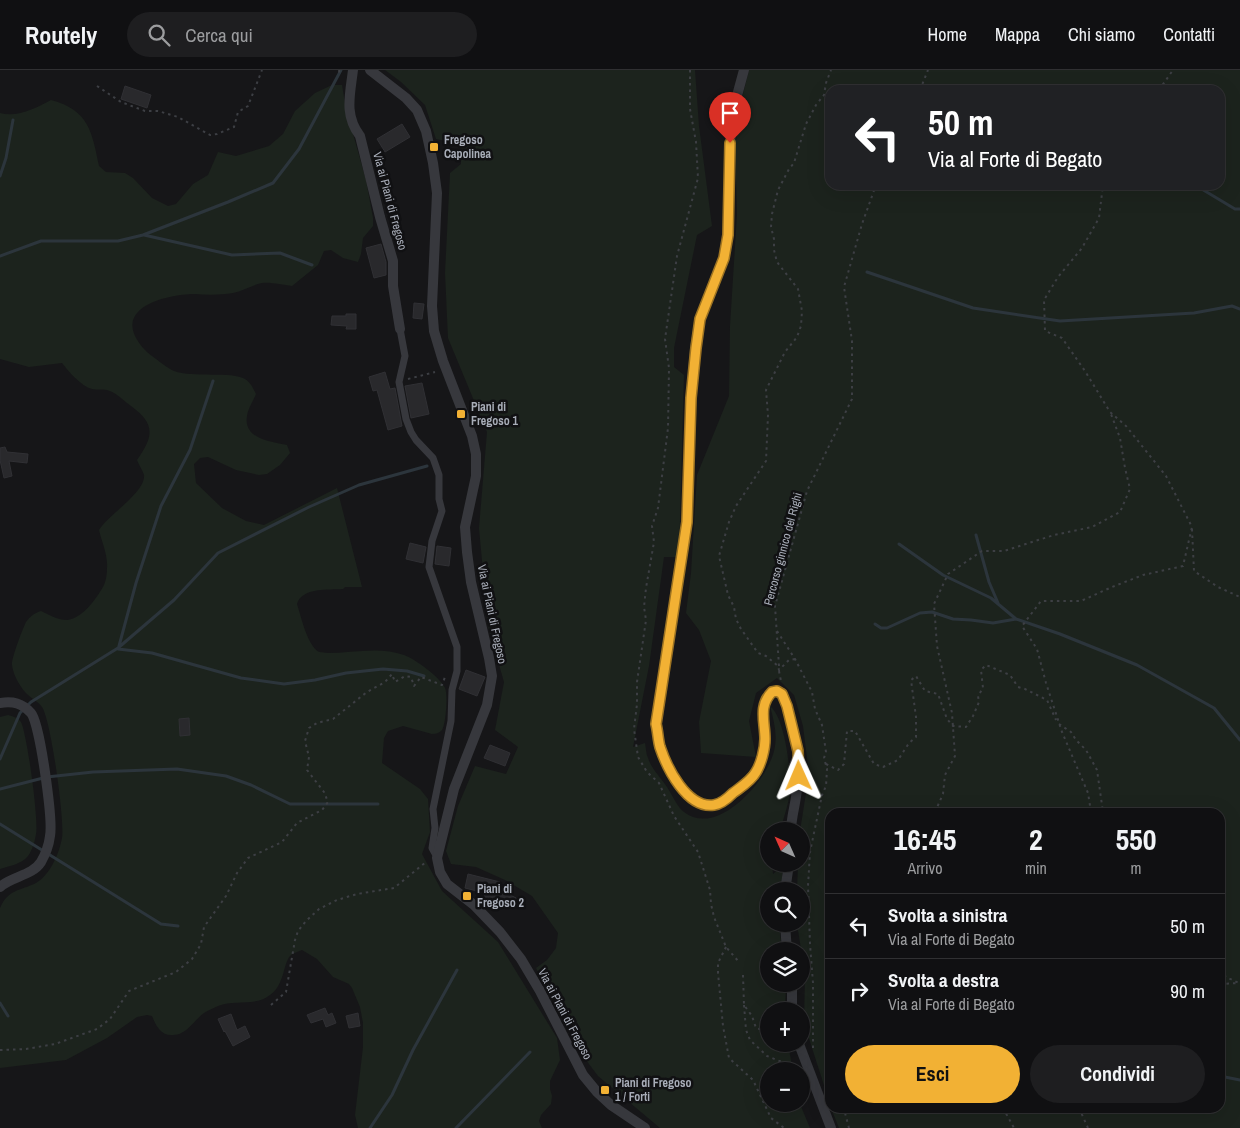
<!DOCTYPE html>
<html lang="it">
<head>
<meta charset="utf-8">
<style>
  body { margin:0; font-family:"Archivo Narrow",sans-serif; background:#1e1e20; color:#f1f3f6; height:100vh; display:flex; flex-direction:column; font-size:19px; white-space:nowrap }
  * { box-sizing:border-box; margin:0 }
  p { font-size:16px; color:#9c9d9f }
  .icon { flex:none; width:28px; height:28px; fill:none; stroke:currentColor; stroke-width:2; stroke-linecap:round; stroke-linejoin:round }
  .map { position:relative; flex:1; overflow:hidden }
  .panel { position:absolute; left:825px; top:738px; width:400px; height:305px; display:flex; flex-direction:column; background:#101012; border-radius:15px; box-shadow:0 5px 20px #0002,0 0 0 1px #303032 }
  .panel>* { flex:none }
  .hud { position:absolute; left:825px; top:15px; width:400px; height:105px; border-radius:15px; box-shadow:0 5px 20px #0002,0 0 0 1px #303032; background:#202124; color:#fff; overflow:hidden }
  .needle { width:32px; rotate:315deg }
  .fabs { position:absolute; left:760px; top:752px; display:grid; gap:10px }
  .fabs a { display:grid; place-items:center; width:50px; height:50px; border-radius:50%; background:#101012; box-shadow:0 5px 20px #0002,0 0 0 1px #303032; font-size:25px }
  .pin { position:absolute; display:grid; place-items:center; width:42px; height:42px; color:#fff; margin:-51px -21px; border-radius:50% 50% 50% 0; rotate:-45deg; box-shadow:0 0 5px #0007 }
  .pin .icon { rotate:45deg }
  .me { position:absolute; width:55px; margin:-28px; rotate:359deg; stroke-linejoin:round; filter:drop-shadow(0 0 4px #0008) }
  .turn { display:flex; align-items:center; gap:18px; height:105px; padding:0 20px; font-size:22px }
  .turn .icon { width:65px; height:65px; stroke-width:2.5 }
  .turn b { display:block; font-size:35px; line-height:42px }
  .eta { display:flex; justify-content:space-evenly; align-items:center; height:85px; text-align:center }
  .eta b { font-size:30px; font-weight:700; line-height:35px }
  .button { display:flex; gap:10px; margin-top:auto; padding:10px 20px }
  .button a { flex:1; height:58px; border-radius:30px; background:#f2b134; color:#111; font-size:20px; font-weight:700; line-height:58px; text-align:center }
  .button a+a { background:#1e1e20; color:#f1f3f6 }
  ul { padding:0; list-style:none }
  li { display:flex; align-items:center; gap:15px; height:65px; padding:0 20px; border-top:1px solid #303032 }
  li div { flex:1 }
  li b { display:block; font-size:19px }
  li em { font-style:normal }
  header { display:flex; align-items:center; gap:30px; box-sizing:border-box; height:70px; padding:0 25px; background:#101012; border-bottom:1px solid #303032 }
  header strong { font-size:24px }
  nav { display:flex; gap:28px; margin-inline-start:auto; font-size:18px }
  .search { width:350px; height:45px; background:#1e1e20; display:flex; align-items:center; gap:12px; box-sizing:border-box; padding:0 18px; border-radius:28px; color:#9c9d9f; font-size:19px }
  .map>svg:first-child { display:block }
  .green { fill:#1c231d; fill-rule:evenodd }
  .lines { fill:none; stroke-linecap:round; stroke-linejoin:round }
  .stream { stroke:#2c353c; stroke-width:3 }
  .building { fill:#29292c; stroke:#303034 }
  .path { stroke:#3d3f44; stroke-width:2; stroke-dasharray:2.5 4; stroke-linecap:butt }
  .pedestrian { stroke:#37383d; stroke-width:7 }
  .minor { stroke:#37383d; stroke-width:10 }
  .route-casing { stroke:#9d7322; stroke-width:12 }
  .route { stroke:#f2b134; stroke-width:9 }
  .poi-dot { fill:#f2b134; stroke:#111113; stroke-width:2 }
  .labels { text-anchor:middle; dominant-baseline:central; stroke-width:5; stroke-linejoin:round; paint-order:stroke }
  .poi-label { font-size:12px; font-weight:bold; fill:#a8adb8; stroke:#111113; text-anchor:start }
  .street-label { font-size:12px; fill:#a8adb8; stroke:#111113 }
</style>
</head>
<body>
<header>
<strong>Routely</strong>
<div class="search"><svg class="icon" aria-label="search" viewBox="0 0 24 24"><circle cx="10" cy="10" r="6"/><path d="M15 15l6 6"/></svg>Cerca qui</div>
<nav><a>Home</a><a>Mappa</a><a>Chi siamo</a><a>Contatti</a></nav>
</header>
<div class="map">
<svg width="1240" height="1058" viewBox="0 0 1240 1058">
  <rect width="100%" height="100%" fill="#161618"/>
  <!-- green -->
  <path class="green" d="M385 0H695L699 56 712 156 697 165 674 278V297L684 305 679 487H664L649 596 633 677 645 673C646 678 646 684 648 688 651 698 661 708 667 717 672 724 677 737 684 742 717 768 767 711 774 681 778 666 774 651 770 636 785 648 791 700 790 719 790 730 783 750 780 761H769V794H772L773 804 783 795 781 821H769V854H779L782 881H769V914H786L785 941H769V974H788L793 1001H769V1034H800L810 1058H660L598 1006 583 986 536 898 547 890 556 878 558 863 532 826 505 810 476 797 451 794 446 781 458 736 475 696 506 704 518 677 495 660 504 612 488 556 479 458 487 362 448 268 445 203 450 103 461 94 460 74 436 69 425 35 401 12Z
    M749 0H1240V1058H839L831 1038H1220V742H830V1034L804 953 805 904 797 854H801V821H797L798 794H801V761H800L809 704 803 656 794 625 777 608 756 623 749 651 756 687 701 683 699 652 711 591 699 560 686 543 691 503 697 405 729 326 730 256 737 144 735 76 743 24ZM830 20H1220V115H830Z
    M332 15H342L346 39 366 110 373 148V156L363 168 361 184 358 192 343 188 331 180 324 181 318 195 292 216C283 215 271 212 262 213 252 215 243 221 233 223 221 225 207 225 195 224 173 224 120 234 135 266 139 274 145 281 152 286 159 291 167 298 174 301 193 308 232 301 245 309 251 313 253 318 256 324 253 331 248 339 247 346 243 369 272 372 287 375L290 383 280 395 267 404 259 405 236 400 208 387 200 388 194 394 196 413 222 438 246 451 264 455 337 418 362 517H345L343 519C329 520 302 517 297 534 301 546 307 575 319 582 320 582 327 583 328 583 352 583 380 576 404 585 415 589 440 607 445 618 448 624 446 654 442 660 439 663 436 664 432 664L403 656 388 661 384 668 382 693 420 719 428 729 430 762 422 784 442 821 498 872 557 968 560 990 550 1011V1019L552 1026 551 1034 541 1045 539 1051 542 1058H358L355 1045 363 977V953L360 937 352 918 349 914 333 907 317 889 302 880C299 881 294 883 291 885 283 892 285 915 270 925 255 937 235 929 218 936 214 938 208 940 204 943 194 950 187 965 173 965 161 966 156 956 152 946L147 945 137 947 107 968 66 990 0 998V838C8 819 20 821 36 813 50 805 59 784 62 768 65 752 51 650 42 637 38 631 30 628 25 622 19 615 13 604 12 595 11 589 23 558 26 552 30 546 35 543 41 541 49 545 58 550 67 550 82 549 96 529 103 517 106 512 107 504 107 498 108 485 102 473 99 460 107 446 146 422 144 405 143 401 139 395 137 390 156 363 154 352 127 333 121 328 115 322 107 320 102 319 97 320 92 319 81 316 69 302 62 293L29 297 0 289V43C17 48 36 38 51 30 89 40 92 62 99 96L106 102 125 103 133 108 152 128 168 136 176 134 193 114 208 105 218 82 236 86 269 76 283 64 295 41 315 23Z
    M8 645C13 646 18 648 21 652 27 664 39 751 36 764 35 771 32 781 28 786 22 794 9 796 0 799V647Z"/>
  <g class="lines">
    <!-- stream -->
    <path class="stream" d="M0 106 6 88 13 50
      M1195 115 1235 139H1240
      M144 165 232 185 280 183 312 195
      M0 186 41 171H118L143 165 228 132 273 113 299 79 341 0
      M867 202 973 238 1060 251 1194 243 1232 236 1240 239
      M976 465 989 512 998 533
      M899 474 943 505 991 528 1016 549 1060 564 1137 595 1214 638 1240 670
      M875 554 881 558H887L920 543 932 542 953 549 971 550 993 553 1016 549
      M119 576 136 513 161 436 190 380 213 311
      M118 579 152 583 241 608 284 614 315 610 346 603 383 599 407 601 424 606
      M0 689 20 643 31 632 118 578 174 530 218 483 309 437 359 415 427 396
      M0 719 47 707 93 702 177 699 226 706 251 715 290 734H378
      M0 754 161 854 178 856
      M0 933 8 946
      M1220 1006 1240 1010
      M370 1058 392 1025 413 980 457 900
      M456 1058 530 982"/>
  </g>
  <!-- building -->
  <path class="building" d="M125 16 151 25 147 38 121 29Z
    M402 54 410 67 385 82 377 69Z
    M381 174 386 192V205L374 208 366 178Z
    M414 233 424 234 422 249 413 248Z
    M346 244H356V259H346L347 256 331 255 332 246H346Z
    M385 302 390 319 395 318 402 356 388 360 377 320 373 321 369 307Z
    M422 313 429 344 411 348 405 316Z
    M5 377 7 382 28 384 27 393 9 391 12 406 4 408 0 390V378Z
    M410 473 426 477 423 493 406 489Z
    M437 476 451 478 449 496 435 494Z
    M466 600 485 607 477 626 459 619Z
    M189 648 190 665 180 666 179 649Z
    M490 675 510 683 505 696 484 688Z
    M468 804 500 812 499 819 516 828 511 838 494 829 484 827 485 823 465 818Z
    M325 938 328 945 332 943 336 953 326 957 323 949 311 953 307 945Z
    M358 943 360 956 349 958 346 946Z
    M231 944 237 960 245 956 250 967 233 976 225 961 224 962 218 949Z"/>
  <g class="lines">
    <!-- path -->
    <path class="path" d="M339 0 340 6
      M690 0V39L696 72 698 108 677 186 665 269 669 298 668 358 658 438 652 456 654 472 646 518 644 537 646 550 637 612V634L634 659 638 687 647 702 659 713 674 746 698 782 710 820 711 834 714 847 726 877 739 892
      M97 16 121 32 145 41H158L178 47 210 65 217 64 234 57 238 42 248 36 262 0
      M920 20 928 0
      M1159 20 1173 0
      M408 309 435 302
      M1192 459 1194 501 1218 517 1240 527
      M777 561 795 589 812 622 815 639 822 655 826 682 824 688 827 699 826 716 822 725 810 782 808 816 810 874 813 913V979
      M795 589 789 590 779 600 778 596 766 586 758 583 741 559 736 549 734 537 728 525 719 486 729 452 736 436 766 391 768 345 766 320 785 282 797 267 801 256 802 241 798 219 777 192 774 180V169L771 157 772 144 778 120 789 99 794 93 806 54 816 35 824 25 826 13 831 0
      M779 596 775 536 807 421 852 329V271L844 217 862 154 876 115
      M779 601 781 611
      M1059 654 1071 662 1076 670 1086 680 1097 700 1103 742
      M826 694 838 700 844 694 847 661H855L874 694 883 697 898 690 909 673 916 667V647L911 610 916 606 925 621 938 624 947 649 953 656 966 657 973 646 979 632 978 626 983 618 981 600 986 595 1010 605 1018 617 1025 619 1047 630 1056 650
      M935 742 943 724 945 705 955 686 952 643 937 576 934 534 948 504 982 481H1004L1054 465 1092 457 1120 442 1130 419 1125 398 1120 368 1111 344
      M1091 742 1088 723 1062 662 1046 613 1037 579 1022 556 1041 531H1081L1112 517 1143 505 1183 496 1192 457 1166 406 1126 356 1110 342 1085 301 1062 268 1045 261 1044 230 1058 207 1082 178 1099 148 1103 115
      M726 877 718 893V903L723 956 729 988 753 1010 771 1048 784 1058
      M1220 900 1226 907 1239 913
      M743 905 744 935 752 946 756 958 769 962
      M1220 914 1238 913
      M271 935 286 922 295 870 298 861 306 851 319 839 337 830 357 824 394 818 426 792
      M744 935 746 960 750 970 767 986 782 992 793 1001
      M0 980 26 979 55 974 97 959 110 949 129 921 176 902 192 889 201 874 204 857 226 826 237 803 248 788 282 772 297 753 322 740 328 732 324 722 307 700 309 687 305 671 309 658 317 653 333 649 367 622 385 612 392 604 395 612 405 606 411 607 414 616 421 607 442 615 445 607
      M841 1038 845 1043 849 1058
      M1003 1038 1014 1058
      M1079 1038 1088 1058"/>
    <!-- pedestrian -->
    <path class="pedestrian" d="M400 259 405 286 399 312 406 349 411 362 416 370 433 388 439 405V429L442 441 432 471 429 497 457 577V601L452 620 451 651 433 739 435 758 432 778 437 787"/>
    <!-- minor -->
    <path class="minor" d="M353 0C350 25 344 45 360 66L380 147 393 191V216L400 259
      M370 0 406 28 417 40 426 61 433 93 437 123 432 236 434 261 443 291 472 366 476 384V406L465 457 467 482 471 512 489 588 492 606 487 635 454 719 437 788 440 802 447 814 474 835 500 862 521 889 540 921 583 1005 597 1022 611 1035 645 1058
      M744 0 735 33 730 73 728 165 724 188 700 249 695 278 691 328 687 452 656 654C658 662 658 670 660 677 667 698 687 739 714 735 721 734 728 728 733 723 741 717 751 711 756 702 761 694 765 679 765 669 765 652 758 636 772 621H777L782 623C794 654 801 686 797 719 796 733 791 747 791 761
      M0 633C13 631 22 633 31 643 40 653 53 750 50 766 49 774 45 785 41 792 32 806 12 806 0 817
      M785 821 789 794
      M785 854 787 881
      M792 914V941
      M799 974 831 1058"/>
  </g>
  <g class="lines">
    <!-- route casing -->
    <g class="route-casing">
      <path id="route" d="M730 73 728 165 724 188 700 249 696 278 691 328 687 452 656 654C658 662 658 670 660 677 667 698 687 739 714 735 721 734 728 728 733 723 741 717 751 711 756 702 761 694 765 679 765 669 765 652 758 636 772 622L777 621 782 624 787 636 798 681 799 706"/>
    </g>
    <!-- route -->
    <use href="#route" class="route"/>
  </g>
  <!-- markers -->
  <g class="poi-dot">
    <rect x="429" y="72" width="10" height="10" rx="2.5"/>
    <rect x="456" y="339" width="10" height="10" rx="2.5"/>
    <rect x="462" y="821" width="10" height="10" rx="2.5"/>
    <rect x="600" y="1015" width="10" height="10" rx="2.5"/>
  </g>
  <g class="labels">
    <!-- poi labels -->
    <g class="poi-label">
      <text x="444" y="70">Fregoso<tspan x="444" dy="14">Capolinea</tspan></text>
      <text x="471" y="337">Piani di<tspan x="471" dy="14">Fregoso 1</tspan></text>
      <text x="477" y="819">Piani di<tspan x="477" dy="14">Fregoso 2</tspan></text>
      <text x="615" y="1013">Piani di Fregoso<tspan x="615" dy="14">1 / Forti</tspan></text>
    </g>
    <!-- street labels -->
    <g class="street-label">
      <text transform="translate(390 131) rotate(75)">Via ai Piani di Fregoso</text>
      <text transform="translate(783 479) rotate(-75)">Percorso ginnico del Righi</text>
      <text transform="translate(492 544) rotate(78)">Via ai Piani di Fregoso</text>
      <text transform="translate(565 944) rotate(62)">Via ai Piani di Fregoso</text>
    </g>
  </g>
</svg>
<div class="fabs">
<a><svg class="needle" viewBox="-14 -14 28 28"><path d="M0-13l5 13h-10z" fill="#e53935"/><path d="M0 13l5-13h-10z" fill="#9c9d9f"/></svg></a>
<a><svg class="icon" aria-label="search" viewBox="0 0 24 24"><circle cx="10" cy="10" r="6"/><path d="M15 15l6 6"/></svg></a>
<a><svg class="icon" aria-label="layers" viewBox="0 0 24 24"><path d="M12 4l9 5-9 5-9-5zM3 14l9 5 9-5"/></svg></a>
<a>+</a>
<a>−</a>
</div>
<div class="pin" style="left:730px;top:73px;background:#d93025"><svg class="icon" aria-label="arrive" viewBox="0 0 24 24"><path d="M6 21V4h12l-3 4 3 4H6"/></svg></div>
<svg class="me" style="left:799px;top:706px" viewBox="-20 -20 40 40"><path d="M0-17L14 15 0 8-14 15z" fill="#f2b134" stroke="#fff" stroke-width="4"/></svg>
<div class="hud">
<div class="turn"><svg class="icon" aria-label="left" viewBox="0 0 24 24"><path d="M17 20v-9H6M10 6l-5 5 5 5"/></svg><div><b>50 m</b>Via al Forte di Begato</div></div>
</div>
<section class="panel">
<div class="eta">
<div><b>16:45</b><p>Arrivo</p></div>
<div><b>2</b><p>min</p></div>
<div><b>550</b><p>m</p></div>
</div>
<ul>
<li><svg class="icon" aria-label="left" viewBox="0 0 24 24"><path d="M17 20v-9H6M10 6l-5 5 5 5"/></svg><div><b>Svolta a sinistra</b><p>Via al Forte di Begato</p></div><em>50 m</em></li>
<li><svg class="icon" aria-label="right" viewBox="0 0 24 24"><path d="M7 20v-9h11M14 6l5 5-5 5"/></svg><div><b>Svolta a destra</b><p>Via al Forte di Begato</p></div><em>90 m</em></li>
</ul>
<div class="button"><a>Esci</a><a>Condividi</a></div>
</section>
</div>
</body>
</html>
